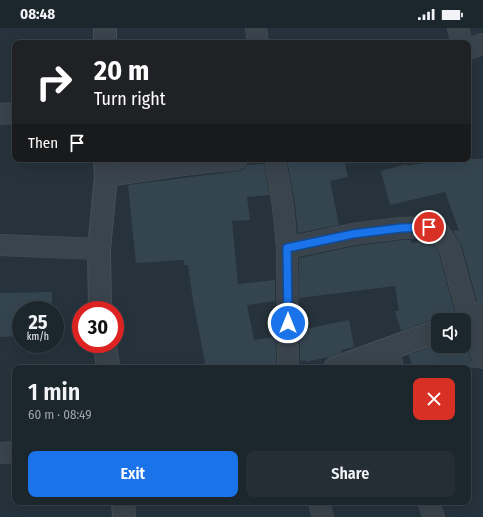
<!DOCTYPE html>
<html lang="en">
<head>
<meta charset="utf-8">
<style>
  body { margin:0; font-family:"Fira Sans Condensed",sans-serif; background:#252e35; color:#f1f3f6; height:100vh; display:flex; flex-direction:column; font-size:15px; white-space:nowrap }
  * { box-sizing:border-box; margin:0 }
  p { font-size:13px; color:#a0a5aa }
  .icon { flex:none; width:22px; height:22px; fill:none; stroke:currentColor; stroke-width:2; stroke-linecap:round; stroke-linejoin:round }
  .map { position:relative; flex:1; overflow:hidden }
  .sheet { position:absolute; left:12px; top:337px; width:459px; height:140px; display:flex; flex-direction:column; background:#1c262d; border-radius:8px; box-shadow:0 4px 16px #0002,0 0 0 1px #3a4349 }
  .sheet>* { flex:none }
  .guide { position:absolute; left:12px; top:12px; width:459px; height:122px; border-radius:8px; box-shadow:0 4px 16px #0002,0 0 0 1px #3a4349; background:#202124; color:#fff; overflow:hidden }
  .fabs { position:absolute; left:431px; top:285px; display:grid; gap:8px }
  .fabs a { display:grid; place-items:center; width:40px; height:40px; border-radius:8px; background:#1c262d; box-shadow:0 4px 16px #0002,0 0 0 1px #3a4349; font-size:20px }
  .speed { position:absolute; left:12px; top:273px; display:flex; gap:8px; font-size:20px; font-weight:700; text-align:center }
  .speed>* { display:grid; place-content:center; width:52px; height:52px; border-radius:50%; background:#1c262d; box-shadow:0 4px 16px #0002,0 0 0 1px #3a4349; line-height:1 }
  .speed small { font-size:10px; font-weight:400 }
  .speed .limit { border:6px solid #d22; background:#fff; color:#111 }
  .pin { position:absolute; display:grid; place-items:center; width:34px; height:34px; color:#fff; margin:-17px; border:2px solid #fff; border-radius:50%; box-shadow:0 1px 4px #0007 }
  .me { position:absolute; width:44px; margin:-22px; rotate:0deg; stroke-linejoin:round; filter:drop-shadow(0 0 3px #0008) }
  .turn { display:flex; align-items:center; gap:14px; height:84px; padding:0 16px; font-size:18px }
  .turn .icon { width:52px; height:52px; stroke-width:2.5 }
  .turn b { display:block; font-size:28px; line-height:34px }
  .then { display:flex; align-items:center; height:38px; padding:0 16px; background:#0003; gap:8px; font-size:15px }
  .round { display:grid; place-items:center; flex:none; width:42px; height:42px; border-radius:8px; background:#252e35 }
  .headline { display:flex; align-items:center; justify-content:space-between; height:68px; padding:0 16px }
  h1 { font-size:24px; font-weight:600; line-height:30px }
  .cta { display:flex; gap:8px; margin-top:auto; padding:8px 16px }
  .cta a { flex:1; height:46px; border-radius:8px; background:#1a73e8; color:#fff; font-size:16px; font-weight:600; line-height:46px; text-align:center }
  .cta a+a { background:#252e35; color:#f1f3f6 }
  .status { display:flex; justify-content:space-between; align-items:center; height:28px; padding:0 20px; background:#1c262d; direction:ltr }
  .status svg { height:11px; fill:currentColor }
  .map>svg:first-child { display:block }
  .building { fill:#354550 }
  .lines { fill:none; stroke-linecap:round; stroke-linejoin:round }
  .minor-casing { stroke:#465059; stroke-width:22 }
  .tertiary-casing { stroke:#465059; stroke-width:24 }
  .minor { stroke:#3a444d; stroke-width:21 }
  .tertiary { stroke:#3a444d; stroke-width:22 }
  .route-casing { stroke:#114b97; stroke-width:10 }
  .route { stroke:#1a73e8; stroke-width:7 }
</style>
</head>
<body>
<div class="status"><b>08:48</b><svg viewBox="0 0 49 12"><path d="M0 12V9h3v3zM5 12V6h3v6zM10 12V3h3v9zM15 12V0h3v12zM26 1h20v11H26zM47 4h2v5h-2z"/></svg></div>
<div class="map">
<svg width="483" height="489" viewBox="0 0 483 489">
  <rect width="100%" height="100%" fill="#26333c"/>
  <!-- building -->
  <path class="building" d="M287 131H344L348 149 330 153 339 197 298 205 295 177Z
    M446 131H483V273L477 274 462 218 453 203 459 202 445 164 390 177 381 143 407 136V138Z
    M264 136 269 167 247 169 250 192 232 193 238 256 275 252V273L247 277 254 312 276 309V337L258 340H206L193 272 188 237H184V232L136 235 128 157 238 143 244 141 247 137Z
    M427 211 431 213 439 226 455 285 452 292 434 291 401 303 395 283H399L395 258 299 270V230L355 218 402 212H410L412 215Z
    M52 264V282H21V308L0 309V265Z
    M349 292 354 319 341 322 342 324 329 329 306 334V332L300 333V302Z
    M464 313 472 334 477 340H413L409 327 438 316V318H464Z"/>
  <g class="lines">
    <!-- minor casing -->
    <g class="minor-casing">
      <path id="minor" d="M256 0 258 15
        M458 0 462 15
        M468 21 483 16
        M0 86 15 85
        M275 131 283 179 287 220 288 340
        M106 148 183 137 237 131
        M0 217 99 221
        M287 220 353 206 401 200 429 199 439 204 450 221 469 291 483 330
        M389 322 393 340
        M0 425 15 424
        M319 474 323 489
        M428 474 434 489"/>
    </g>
    <!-- tertiary casing -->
    <g class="tertiary-casing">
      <path id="tertiary" d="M105 15V0
        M100 282 99 221 106 148 105 131
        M464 293 483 285
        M105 316 108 340
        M335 340 438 303
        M123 474 124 489"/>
    </g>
    <!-- minor -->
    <use href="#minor" class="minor"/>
    <!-- tertiary -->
    <use href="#tertiary" class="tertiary"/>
  </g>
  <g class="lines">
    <!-- route casing -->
    <g class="route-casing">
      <path id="route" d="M288 295 287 220 353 206 401 200 429 199"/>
    </g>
    <!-- route -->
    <use href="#route" class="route"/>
  </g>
</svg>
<div class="fabs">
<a><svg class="icon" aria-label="sound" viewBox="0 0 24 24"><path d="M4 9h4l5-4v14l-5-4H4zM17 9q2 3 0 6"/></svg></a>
</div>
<div class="speed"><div>25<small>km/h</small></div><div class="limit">30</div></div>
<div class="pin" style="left:429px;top:199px;background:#d93025"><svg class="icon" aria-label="arrive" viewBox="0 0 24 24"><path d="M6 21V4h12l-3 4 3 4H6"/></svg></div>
<svg class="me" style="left:288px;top:295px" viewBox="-20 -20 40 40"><circle r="17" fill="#1a73e8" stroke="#fff" stroke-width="3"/><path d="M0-11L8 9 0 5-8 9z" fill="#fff"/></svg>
<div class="guide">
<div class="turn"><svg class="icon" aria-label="right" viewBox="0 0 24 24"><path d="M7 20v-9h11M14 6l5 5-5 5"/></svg><div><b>20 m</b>Turn right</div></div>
<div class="then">Then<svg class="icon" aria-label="arrive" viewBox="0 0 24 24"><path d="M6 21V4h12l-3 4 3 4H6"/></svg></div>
</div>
<section class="sheet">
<div class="headline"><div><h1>1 min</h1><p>60 m · 08:49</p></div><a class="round" style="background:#d93025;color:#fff"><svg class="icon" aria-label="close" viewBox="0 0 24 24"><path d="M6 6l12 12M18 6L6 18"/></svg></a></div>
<div class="cta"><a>Exit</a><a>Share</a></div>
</section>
</div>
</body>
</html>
